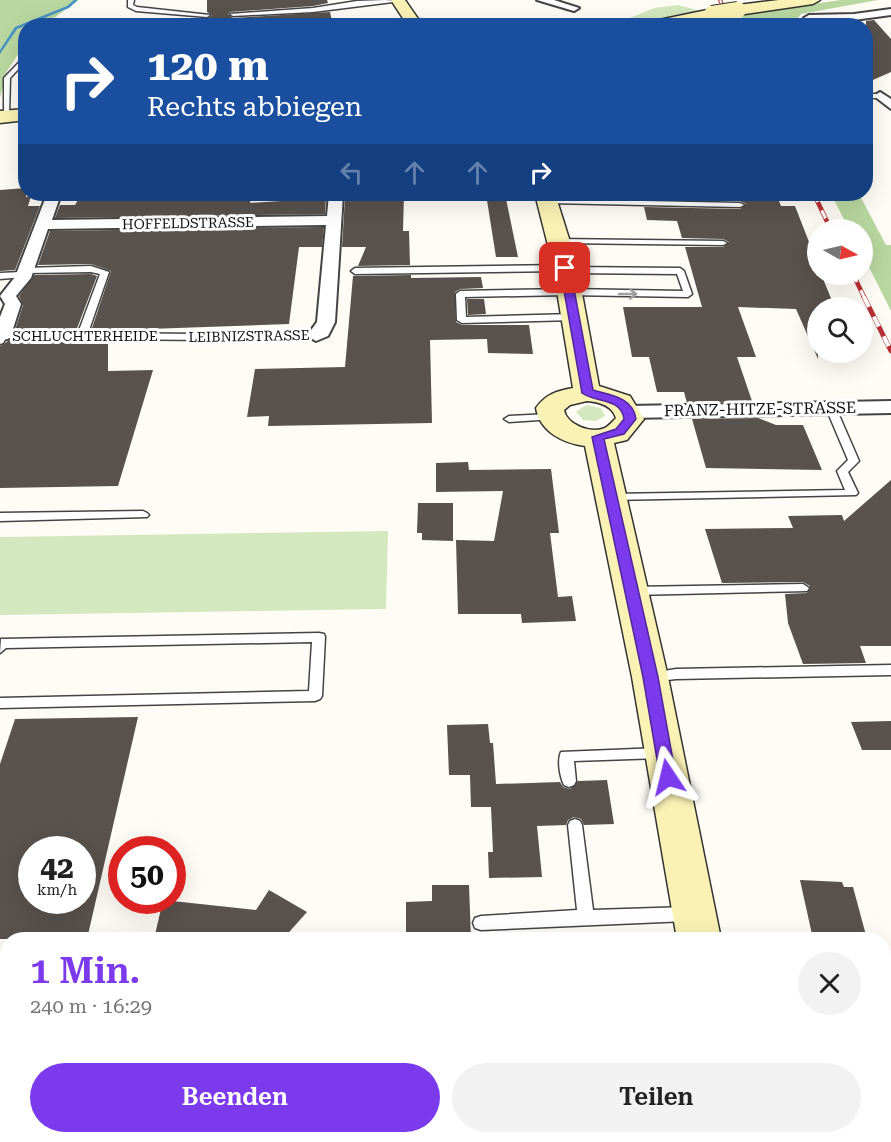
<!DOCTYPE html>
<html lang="de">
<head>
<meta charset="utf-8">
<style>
  body { margin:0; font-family:"Roboto Serif",serif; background:#f2f2f2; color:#222; height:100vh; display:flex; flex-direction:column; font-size:22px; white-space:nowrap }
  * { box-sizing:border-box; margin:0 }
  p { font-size:20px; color:#767676 }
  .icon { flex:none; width:33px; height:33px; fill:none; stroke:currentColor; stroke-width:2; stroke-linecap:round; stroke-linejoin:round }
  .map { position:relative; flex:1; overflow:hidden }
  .sheet { position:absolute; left:0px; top:932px; width:891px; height:212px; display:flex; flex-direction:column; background:#fff; border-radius:24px 24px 0 0; box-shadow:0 6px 24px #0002 }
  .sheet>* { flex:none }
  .top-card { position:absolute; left:18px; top:18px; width:855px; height:183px; border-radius:24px; box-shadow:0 6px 24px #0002; background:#1a4fa0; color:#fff; overflow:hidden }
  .needle { width:39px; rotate:98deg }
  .buttons { position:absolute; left:807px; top:219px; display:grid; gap:12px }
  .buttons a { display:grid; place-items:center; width:66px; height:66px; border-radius:50%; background:#fff; box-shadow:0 6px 24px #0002; font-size:30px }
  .speed { position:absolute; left:18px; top:836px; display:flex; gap:12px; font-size:30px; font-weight:700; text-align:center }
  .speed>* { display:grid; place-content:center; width:78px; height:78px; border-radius:50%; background:#fff; box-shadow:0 6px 24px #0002; line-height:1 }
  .speed small { font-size:15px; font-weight:400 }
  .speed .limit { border:9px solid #d22; background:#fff; color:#111 }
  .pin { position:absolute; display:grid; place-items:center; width:51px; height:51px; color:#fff; margin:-26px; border-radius:12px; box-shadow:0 3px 9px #0006 }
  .me { position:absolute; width:66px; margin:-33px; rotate:350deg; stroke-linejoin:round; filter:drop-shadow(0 0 4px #0008) }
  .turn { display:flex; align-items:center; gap:21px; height:126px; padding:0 30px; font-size:27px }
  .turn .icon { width:78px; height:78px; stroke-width:2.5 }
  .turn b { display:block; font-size:42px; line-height:51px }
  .lanes { display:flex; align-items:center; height:57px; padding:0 30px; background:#0003; justify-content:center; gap:30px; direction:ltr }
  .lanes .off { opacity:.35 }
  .round { display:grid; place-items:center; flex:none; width:63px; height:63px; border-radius:32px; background:#f2f2f2 }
  .head { display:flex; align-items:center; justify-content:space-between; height:102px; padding:0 30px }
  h1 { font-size:36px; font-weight:600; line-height:45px; color:#7c3aed }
  .button { display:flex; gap:12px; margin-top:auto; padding:12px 30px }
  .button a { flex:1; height:69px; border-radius:36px; background:#7c3aed; color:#fff; font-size:24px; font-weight:600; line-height:69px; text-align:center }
  .button a+a { background:#f2f2f2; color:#222 }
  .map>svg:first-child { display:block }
  .green { fill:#d4e8bf }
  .forest { fill:#b9d8a0 }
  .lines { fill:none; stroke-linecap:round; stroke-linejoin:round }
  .stream { fill:#4893c5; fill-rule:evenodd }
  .building { fill:#59524d; fill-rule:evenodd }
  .lane-casing { stroke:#444; stroke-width:3 }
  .street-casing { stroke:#444; stroke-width:4 }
  .secondary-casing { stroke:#333; stroke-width:3 }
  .lane { fill:#fff; fill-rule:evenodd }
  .street { fill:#fff; fill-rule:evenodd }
  .secondary { fill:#faf2b4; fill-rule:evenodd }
  .rail-far2-casing { stroke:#b93036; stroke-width:4 }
  .rail-far1-casing { stroke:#b93036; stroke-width:4.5 }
  .rail-casing { stroke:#b93036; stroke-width:5 }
  .rail-far2 { stroke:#fff; stroke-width:2; stroke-dasharray:7; stroke-linecap:butt }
  .rail-far1 { stroke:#fff; stroke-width:3; stroke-dasharray:9; stroke-linecap:butt }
  .rail { stroke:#fff; stroke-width:4; stroke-dasharray:11; stroke-linecap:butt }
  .secondary-bridge-casing { stroke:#333; stroke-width:18; stroke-linecap:butt }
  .secondary-bridge { stroke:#faf2b4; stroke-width:16 }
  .oneway { stroke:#a0a0a0 }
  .route { fill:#7c3aed; stroke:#51269a; stroke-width:1.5 }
  .labels { text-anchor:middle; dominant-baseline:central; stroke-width:6; stroke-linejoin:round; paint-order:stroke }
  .far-street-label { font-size:14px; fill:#111; stroke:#fff }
  .street-label { font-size:16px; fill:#111; stroke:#fff }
</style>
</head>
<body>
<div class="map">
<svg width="891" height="1142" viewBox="0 0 891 1142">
  <rect width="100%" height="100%" fill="#fefcf5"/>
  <!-- green -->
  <path class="green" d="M678 5 701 11 639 25 611 26 654 8Z
    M586 405 601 408 605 416 596 421 583 420 576 412Z
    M388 531 386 609 0 615V537Z
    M7 1041 8 1136H16L13 1142H0V1042Z"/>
  <!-- forest -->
  <path class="forest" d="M0 0H78L45 25 26 26 25 44 7 71 0 98Z
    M841 0H878L801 14 797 19 773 22 774 25H745L740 14Z
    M831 194H859L886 245H891V311L863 255 862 230 849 229Z"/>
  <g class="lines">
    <!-- stream -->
    <path class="stream" d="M74 0H78L69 8 17 29 0 54V50L15 27 67 6Z"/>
  </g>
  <!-- building -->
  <path class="building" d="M207 0H327L328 3 313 6 230 12 228 14 233 18 330 12 333 26 207 23V19L212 15 207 12Z
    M874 20 891 39V72L866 83V21Z
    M26 188V197L31 196 28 206H40L15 270 0 271V190Z
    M143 194H252L250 203 326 198 325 214 55 218 60 205H75L78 200 141 199Z
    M356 194H404L403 231H409L410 265 358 266 366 247H342L345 198H356Z
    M486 194H505L518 257H496Z
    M641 194H776L781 206H795L818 265V274H821L835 308H818V359L796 309 738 307 756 357H737L752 401 687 403 684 392H657L649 357H632L623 307H702L685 247H723L729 242 723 239 682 238 677 221 647 220 644 207 740 209 746 204 740 201 643 199Z
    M324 227 322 247H299L289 324 91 331 111 271 91 264 38 265 50 231Z
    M91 274 97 276 76 331 15 330 23 305 19 296 34 275Z
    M411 275V278L481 277 483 288 460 289 455 292 456 322 462 325H529L533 354 488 353 487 339 430 340 432 423 268 426 269 416 247 417 255 369 345 367 353 276Z
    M467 299H484L486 314 468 315Z
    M10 340 108 341V371L153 370 118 486 0 488V346Z
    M758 418 776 425H803L822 470 706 468 692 419Z
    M468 462 469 470 551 469 559 533H550L558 597 572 596 576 621 522 623 521 614H458L456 540 494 541 503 491 436 492V463Z
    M891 480V646H860L866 663 803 664 788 623 785 594 807 593 810 586 803 582 722 583 705 529 793 528 788 516 842 515 844 521Z
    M418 503H453V541L422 540V533H417Z
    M138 717 87 939H0V764L15 719ZM32 849H82V900H32Z
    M891 721V750H862L851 722Z
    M488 724 490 743H493L496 784 560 782 563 787 570 789 578 781 607 780 614 824 584 825 581 819 574 817 568 820 566 825 537 826 542 877 489 878 488 852H493L491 807H471L470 775H449L447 725Z
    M800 880 842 882 844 887H853L867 939H813Z
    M432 885H469L471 939H406V902L432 901Z
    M269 890 307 912 283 939H154L163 900 256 910Z"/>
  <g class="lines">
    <!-- lane casing -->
    <g class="lane-casing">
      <path id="lane" d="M128 0H134L133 5 137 7 210 15 207 17 136 11 128 7Z
        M385 0 401 1 313 12 233 16 230 14 313 8 357 1Z
        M807 17 812 18 798 26H790Z
        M26 55V61L10 78 9 116 4 117V78Z
        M866 94H880L883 96 880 98H866Z
        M545 199 740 203 744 205 740 207 548 203 544 201Z
        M556 239 723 241 727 243 723 245 559 243 555 241Z
        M565 265 569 267 680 268 684 271 692 294 688 297 567 295 465 297 466 317 574 314 579 317 574 320 462 323 457 320 456 294 460 291 569 289 683 291 677 274 566 273 562 271 355 274 351 271 355 268Z
        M91 266 109 272 88 333 306 335 316 333 321 336 306 341 6 338 3 343 0 344V333L2 332 78 333 100 274 91 272 28 273 24 277 0 279V273L21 272 25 268Z
        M831 405 836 408 859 461 848 472 858 493 856 495 611 500 605 497 611 494 845 490 837 471 848 460 826 408Z
        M550 414 555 417 554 419 509 422 504 419 509 416Z
        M143 511 147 513 149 515 147 517 0 521V513Z
        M803 584 809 588 807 591 633 595 627 591 633 587Z
        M319 633 324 634 325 637 322 696 320 699 315 701 0 708V698L309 691 312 642 6 648 0 653 1 639Z
        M891 665V675L676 679 651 682 646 680 644 677 646 674 676 669Z
        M660 748 665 749 667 753 665 757 660 758 574 761 576 781 574 785 569 787 564 785C560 777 557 760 561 752Z
        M575 819 580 821 582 825 593 910 687 907 693 909 695 914 693 919 687 921 481 930 475 928 473 923 475 918 481 916 577 910 568 825 570 821Z"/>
    </g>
    <!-- street casing -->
    <g class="street-casing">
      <path id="street" d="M537 0H554L579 8 574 11Z
        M891 9V15L854 20 809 21 804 18 809 15 854 14Z
        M880 92 891 99V109L874 96Z
        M47 194H61L52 220 327 216 329 194H343L335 322 328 336 316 341 307 336 317 322 326 225 48 229 31 278 16 296 21 304 11 335 8 339 0 340V317L5 304 0 296 15 277Z
        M891 401V413L629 418 619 412 629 406Z"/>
    </g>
    <!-- secondary casing -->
    <g class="secondary-casing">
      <path id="secondary" d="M391 0H405L423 26H408Z
        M779 0H820L813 4 738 15 730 10 738 5Z
        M712 9 717 11 720 14 717 17 679 26H647L654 21Z
        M26 109V120L0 123V111Z
        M535 194H555L576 261 599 386 630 396 644 419 627 440 614 443 668 677 721 939H677L632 677 585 446C563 443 540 432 536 408 546 394 557 391 573 388L552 261ZM587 401C599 402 612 405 616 418 613 421 609 426 605 428 591 434 567 425 564 410L570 405Z
        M686 1136H737L738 1142H686Z"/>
    </g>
    <!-- lane -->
    <use href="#lane" class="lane"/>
    <!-- street -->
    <use href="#street" class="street"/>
    <!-- secondary -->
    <use href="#secondary" class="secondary"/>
    <!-- rail-far2 casing -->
    <g class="rail-far2-casing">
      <path id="rail-far2" d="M720 0 732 26"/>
    </g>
    <!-- rail-far1 casing -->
    <g class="rail-far1-casing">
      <path id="rail-far1" d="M814 194 831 230
        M853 274 865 299"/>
    </g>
    <!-- rail casing -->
    <g class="rail-casing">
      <path id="rail" d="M864 297 891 351"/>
    </g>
    <!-- rail-far2 -->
    <use href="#rail-far2" class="rail-far2"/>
    <!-- rail-far1 -->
    <use href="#rail-far1" class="rail-far1"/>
    <!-- rail -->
    <use href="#rail" class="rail"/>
    <!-- secondary-bridge casing -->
    <g class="secondary-bridge-casing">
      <path id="secondary-bridge" d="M712 14 738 10"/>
    </g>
    <!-- secondary-bridge -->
    <use href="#secondary-bridge" class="secondary-bridge"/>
  </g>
  <!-- one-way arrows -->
  <defs><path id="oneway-shaft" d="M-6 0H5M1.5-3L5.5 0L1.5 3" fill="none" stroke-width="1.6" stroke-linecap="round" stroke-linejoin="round" transform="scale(1.5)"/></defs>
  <use class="oneway" href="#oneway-shaft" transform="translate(628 294)"/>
  <!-- route -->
  <path class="route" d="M565 265 570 268 593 390C610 395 633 397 636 419L624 434 604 439 658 677 676 777 668 784 660 777 643 677 592 437 616 429 624 419C621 397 595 403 582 393L560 268Z"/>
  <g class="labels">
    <!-- far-street labels -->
    <g class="far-street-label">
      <text transform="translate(188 223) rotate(-1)">HOFFELDSTRASSE</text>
      <text x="85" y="336">SCHLUCHTERHEIDE</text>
      <text transform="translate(249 336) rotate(-1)">LEIBNIZSTRASSE</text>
    </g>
    <!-- street labels -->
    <g class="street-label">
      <text transform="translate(760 409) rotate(-1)">FRANZ-HITZE-STRASSE</text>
    </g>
  </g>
</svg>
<div class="buttons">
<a><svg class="needle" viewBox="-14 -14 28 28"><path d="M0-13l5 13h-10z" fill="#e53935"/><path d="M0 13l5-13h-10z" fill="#767676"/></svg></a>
<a><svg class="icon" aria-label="search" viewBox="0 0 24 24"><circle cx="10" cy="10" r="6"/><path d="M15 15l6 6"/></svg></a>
</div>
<div class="speed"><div>42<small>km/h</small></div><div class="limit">50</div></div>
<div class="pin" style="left:565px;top:268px;background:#d93025"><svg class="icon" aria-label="arrive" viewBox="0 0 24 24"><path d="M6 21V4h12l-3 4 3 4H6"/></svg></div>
<svg class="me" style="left:668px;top:777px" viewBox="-20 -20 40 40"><path d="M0-17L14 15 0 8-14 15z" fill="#7c3aed" stroke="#fff" stroke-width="4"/></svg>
<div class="top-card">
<div class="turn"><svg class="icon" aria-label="right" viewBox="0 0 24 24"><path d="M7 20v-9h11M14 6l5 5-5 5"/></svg><div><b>120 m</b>Rechts abbiegen</div></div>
<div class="lanes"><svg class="icon off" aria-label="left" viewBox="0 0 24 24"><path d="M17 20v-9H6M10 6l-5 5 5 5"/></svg><svg class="icon off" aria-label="ahead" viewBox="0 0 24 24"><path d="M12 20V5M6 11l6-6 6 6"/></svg><svg class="icon off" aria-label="ahead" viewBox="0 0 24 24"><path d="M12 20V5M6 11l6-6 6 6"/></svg><svg class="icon" aria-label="right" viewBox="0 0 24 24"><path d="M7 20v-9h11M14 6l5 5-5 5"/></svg></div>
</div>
<section class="sheet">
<div class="head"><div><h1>1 Min.</h1><p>240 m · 16:29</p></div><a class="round"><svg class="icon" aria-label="close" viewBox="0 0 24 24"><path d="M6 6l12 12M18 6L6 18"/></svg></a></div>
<div class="button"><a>Beenden</a><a>Teilen</a></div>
</section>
</div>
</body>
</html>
